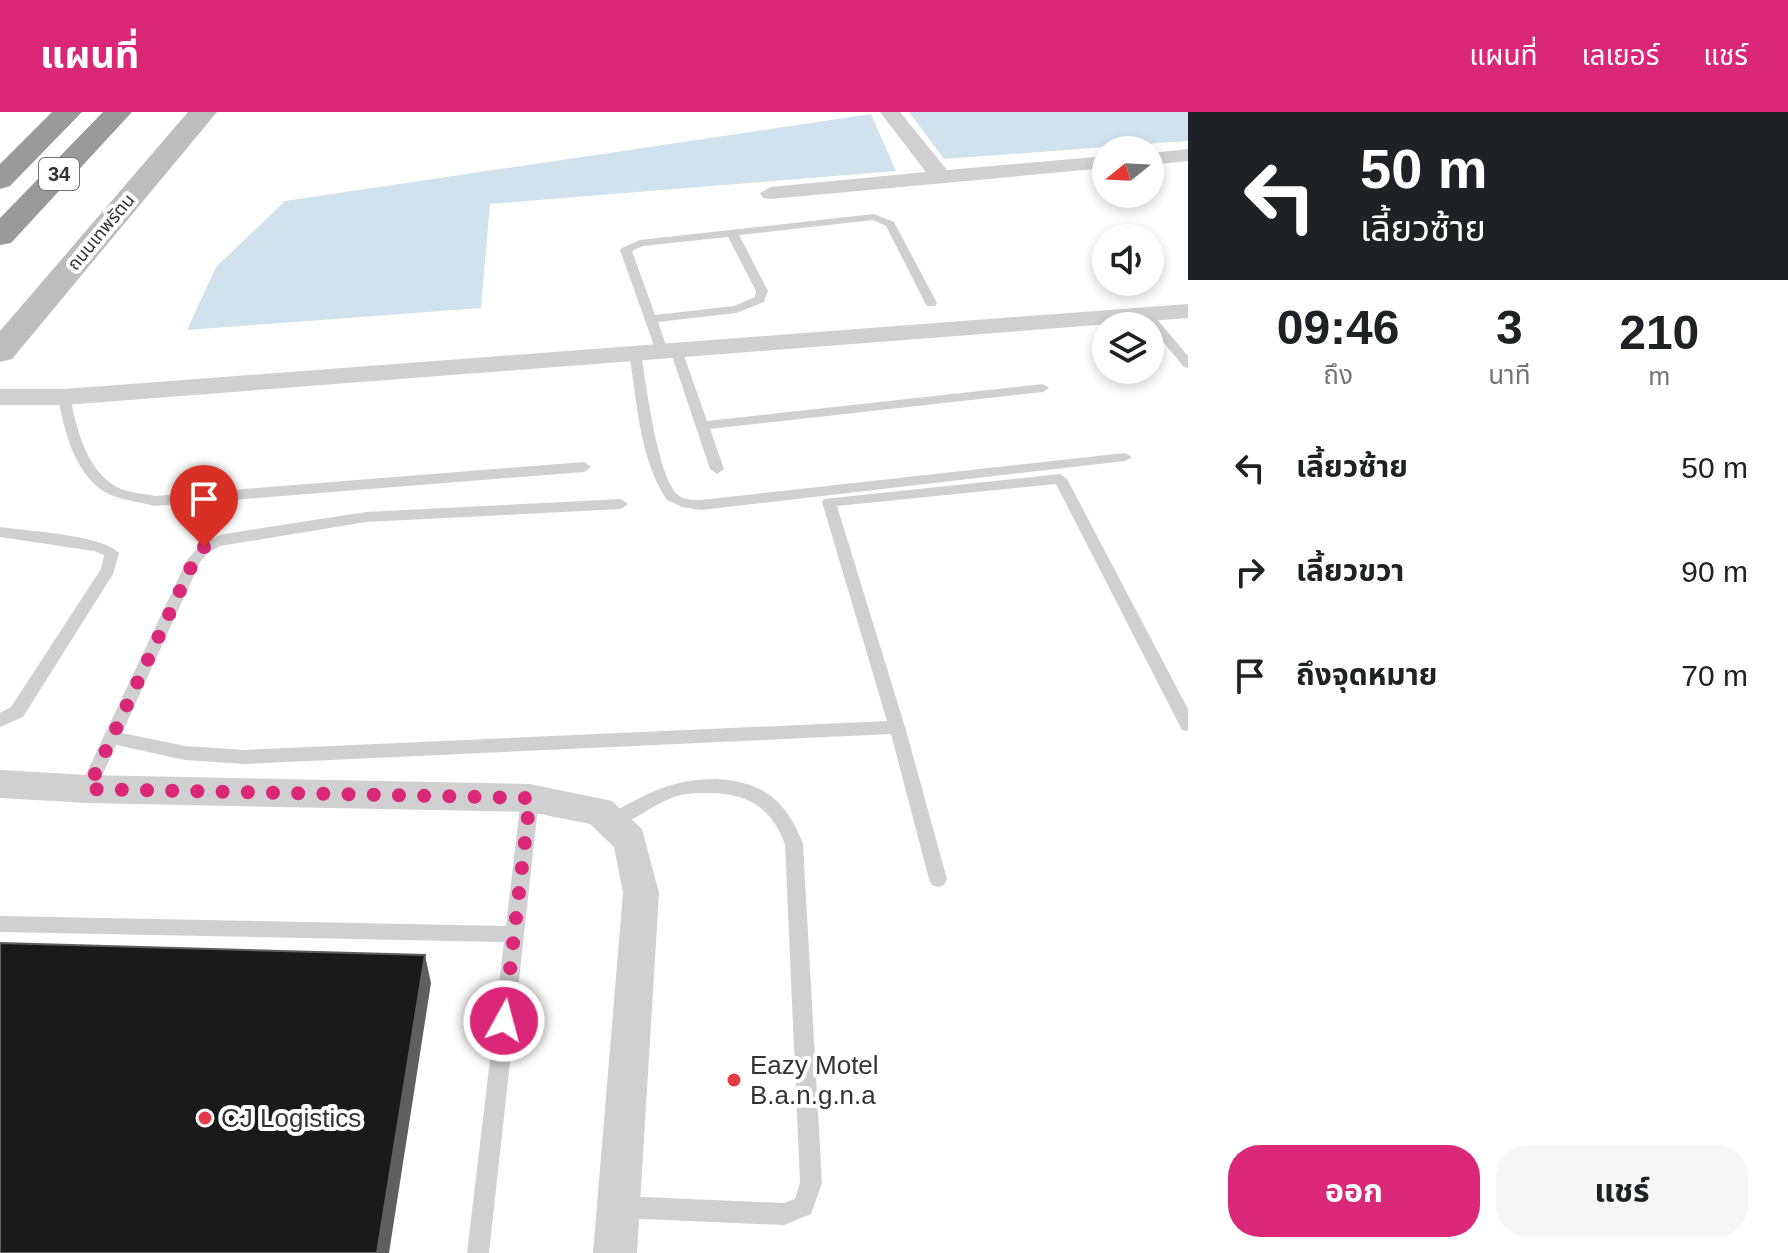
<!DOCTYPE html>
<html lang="th">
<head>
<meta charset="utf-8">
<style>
  body { margin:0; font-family:Arial,"Noto Sans Thai",sans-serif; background:#f6f6f6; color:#202124; height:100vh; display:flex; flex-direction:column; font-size:30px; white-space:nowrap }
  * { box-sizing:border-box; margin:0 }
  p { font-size:26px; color:#757577 }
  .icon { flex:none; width:44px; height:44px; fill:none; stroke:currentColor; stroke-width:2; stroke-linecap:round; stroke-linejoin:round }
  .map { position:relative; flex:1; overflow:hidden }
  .drawer { display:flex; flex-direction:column; background:#fff; width:600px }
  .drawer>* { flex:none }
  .banner { background:#202124; color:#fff; overflow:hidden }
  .needle { width:52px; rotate:252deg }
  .controls { position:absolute; left:1092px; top:24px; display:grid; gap:16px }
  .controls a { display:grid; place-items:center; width:72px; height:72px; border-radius:50%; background:#fff; box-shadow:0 4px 12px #0003; font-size:40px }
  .pin { position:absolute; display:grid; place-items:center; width:68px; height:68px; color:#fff; margin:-82px -34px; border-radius:50% 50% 50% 0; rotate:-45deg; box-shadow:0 0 8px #0007 }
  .pin .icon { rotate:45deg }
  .me { position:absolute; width:88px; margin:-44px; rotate:7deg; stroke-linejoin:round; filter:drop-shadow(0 0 6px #0008) }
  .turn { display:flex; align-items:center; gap:28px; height:168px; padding:0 40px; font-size:36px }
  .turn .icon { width:104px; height:104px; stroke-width:2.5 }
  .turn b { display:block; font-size:56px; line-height:68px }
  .eta { display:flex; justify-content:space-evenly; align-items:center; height:136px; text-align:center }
  .eta b { font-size:48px; font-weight:700; line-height:56px }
  .button { display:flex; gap:16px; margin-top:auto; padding:16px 40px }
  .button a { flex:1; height:92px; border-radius:32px; background:#db2777; color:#fff; font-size:32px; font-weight:700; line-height:92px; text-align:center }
  .button a+a { background:#f6f6f6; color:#202124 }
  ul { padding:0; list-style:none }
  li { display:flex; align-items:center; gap:24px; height:104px; padding:0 40px }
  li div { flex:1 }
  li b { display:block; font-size:30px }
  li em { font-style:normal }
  header { display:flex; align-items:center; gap:48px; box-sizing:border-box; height:112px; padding:0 40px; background:#db2777; color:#fff }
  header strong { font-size:38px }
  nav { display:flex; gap:44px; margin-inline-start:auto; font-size:28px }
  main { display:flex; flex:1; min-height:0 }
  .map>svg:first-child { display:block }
  .water { fill:#cfe2ee }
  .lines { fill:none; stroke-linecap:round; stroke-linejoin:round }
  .lane { fill:#d0d0d0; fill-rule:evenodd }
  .street { fill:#d0d0d0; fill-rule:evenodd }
  .secondary { fill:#bdbdbd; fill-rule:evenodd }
  .highway { fill:#9a9a9a; fill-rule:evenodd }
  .shaded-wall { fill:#5f5f5f }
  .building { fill:#1a1a1a; stroke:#5f5f5f; stroke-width:2 }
  .route { stroke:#db2777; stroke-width:14; stroke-dasharray:0 25.2 }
  .poi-dot { fill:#e63946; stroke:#fff; stroke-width:3 }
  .labels { text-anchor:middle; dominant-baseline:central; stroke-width:8; stroke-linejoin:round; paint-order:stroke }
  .far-street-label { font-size:18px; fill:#333; stroke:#fff }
  .shield { fill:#fff; stroke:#707070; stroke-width:2 }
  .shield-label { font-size:20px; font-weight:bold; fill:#333 }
  .near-poi-label { font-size:26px; fill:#333; stroke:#fff; text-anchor:start }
</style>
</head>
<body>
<header>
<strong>แผนที่</strong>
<nav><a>แผนที่</a><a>เลเยอร์</a><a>แชร์</a></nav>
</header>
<main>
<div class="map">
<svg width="1188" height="1141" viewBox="0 0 1188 1141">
  <rect width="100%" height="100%" fill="#fff"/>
  <!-- water -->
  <path class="water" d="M909 0H1188V29L944 47Z
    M871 2 896 59 490 92 481 196 187 218 216 155 285 89Z"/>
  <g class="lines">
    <!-- lane -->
    <path class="lane" d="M874 102 894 110 937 191 935 194H927L925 191 886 114 873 108 739 123 768 179 764 190 736 201 658 210 668 239 662 243 656 239 620 138 622 136 640 128ZM728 125 756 179 755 185 734 194 655 203 632 139 643 134Z
      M1147 199 1151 200 1188 244V256L1184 255 1143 206V200Z
      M676 234 682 238 707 309 1043 272 1049 276 1043 280 710 317 724 357 717 362 710 357 670 238Z
      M635 237 641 241C646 271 657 362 677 382 683 388 693 388 701 388L1125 341 1132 345 1125 349 701 398 682 395 667 388C639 347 637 289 629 241Z
      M64 281 70 285C77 317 86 358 117 375 128 381 143 381 155 384L584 350 591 355 584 360 155 394C141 390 125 389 111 383 76 368 64 319 58 285Z
      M1060 362 1067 367 1188 597V619L1182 618 1056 372 837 394 905 615 947 767 944 773 938 775 932 773 929 767 891 622 245 652 185 648 116 633 94 682 88 684 82 682 79 677 187 448 202 431 224 422 366 400 621 387 628 392 621 397 366 410 220 434 207 442 200 450 122 621 185 634 245 638 887 609 822 390 824 387Z
      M0 415C27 419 103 423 119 441L113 462 23 605 0 615V601L11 595 101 457 104 443 94 439 0 425Z
      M716 667C764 670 786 688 803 732L822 1071 811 1102 784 1113 620 1106 612 1103 609 1095 612 1087 620 1084 784 1091 795 1087 800 1071 785 732C772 696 747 681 709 681 696 681 684 681 672 686 650 694 633 710 611 717L605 715 602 710 605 705C644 683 670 667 716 667Z
      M530 679 536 681 539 686 489 1141H467L504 830 0 820V804L506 814 521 686 524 681Z"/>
    <!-- street -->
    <path class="street" d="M880 0H900L947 58 1106 44V56L771 87 763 86 760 81 771 75 926 60Z
      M1188 37V49L1150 53V41Z
      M1188 192V206L64 293H0V277H64Z
      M0 658 88 663 530 672 612 689 642 717 659 781 637 1141H593L623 781 614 735 590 712 530 700 88 691 0 686Z"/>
    <!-- secondary -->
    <path class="secondary" d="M188 0H217L12 247 0 250V219Z"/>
    <!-- highway -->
    <path class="highway" d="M52 0H82L10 74 0 77V52Z
      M103 0H132L11 131 0 133V106Z"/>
  </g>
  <!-- shaded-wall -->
  <path class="shaded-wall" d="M425 843 431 871 389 1141H377Z"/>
  <!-- building -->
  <path class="building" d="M0 831 425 843 377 1141H0Z"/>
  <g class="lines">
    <!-- route -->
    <path class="route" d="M204 435 191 455 88 677 530 686 504 909"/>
  </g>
  <!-- markers -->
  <g class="poi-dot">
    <circle cx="734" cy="968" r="8"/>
    <circle cx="205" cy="1006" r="8"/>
  </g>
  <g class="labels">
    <!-- far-street labels -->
    <g class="far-street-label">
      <text transform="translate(101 120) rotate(-50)">ถนนเทพรัตน</text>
    </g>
    <!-- shield labels -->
    <rect class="shield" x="39" y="46" width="40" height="32" rx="6"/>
    <g class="shield-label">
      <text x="59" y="62">34</text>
    </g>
    <!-- near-poi labels -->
    <g class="near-poi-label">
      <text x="750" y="953">Eazy Motel<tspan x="750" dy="30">B.a.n.g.n.a</tspan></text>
      <text x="221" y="1006">CJ Logistics</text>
    </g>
  </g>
</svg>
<div class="controls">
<a><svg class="needle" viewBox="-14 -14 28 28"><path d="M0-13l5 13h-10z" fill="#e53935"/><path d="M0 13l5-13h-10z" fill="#757577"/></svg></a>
<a><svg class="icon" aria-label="sound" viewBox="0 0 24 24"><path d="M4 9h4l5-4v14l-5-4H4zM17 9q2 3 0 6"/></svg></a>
<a><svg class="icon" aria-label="layers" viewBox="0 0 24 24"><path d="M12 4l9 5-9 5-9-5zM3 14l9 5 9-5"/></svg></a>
</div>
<div class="pin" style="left:204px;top:435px;background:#d93025"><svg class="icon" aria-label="arrive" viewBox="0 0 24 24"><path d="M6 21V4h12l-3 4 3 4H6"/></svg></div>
<svg class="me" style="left:504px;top:909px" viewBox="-20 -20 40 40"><circle r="17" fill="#db2777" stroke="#fff" stroke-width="3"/><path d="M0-11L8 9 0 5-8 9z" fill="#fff"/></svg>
</div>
<section class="drawer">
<div class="banner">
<div class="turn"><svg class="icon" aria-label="left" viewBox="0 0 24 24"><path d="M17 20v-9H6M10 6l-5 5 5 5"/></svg><div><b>50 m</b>เลี้ยวซ้าย</div></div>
</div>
<div class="eta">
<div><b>09:46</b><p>ถึง</p></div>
<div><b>3</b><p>นาที</p></div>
<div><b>210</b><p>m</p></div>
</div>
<ul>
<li><svg class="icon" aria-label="left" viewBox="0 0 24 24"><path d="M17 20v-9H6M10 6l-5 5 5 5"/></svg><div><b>เลี้ยวซ้าย</b></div><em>50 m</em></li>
<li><svg class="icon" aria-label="right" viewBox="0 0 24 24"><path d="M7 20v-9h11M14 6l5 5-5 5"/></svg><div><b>เลี้ยวขวา</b></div><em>90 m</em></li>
<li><svg class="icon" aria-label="arrive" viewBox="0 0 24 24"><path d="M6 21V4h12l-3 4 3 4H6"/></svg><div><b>ถึงจุดหมาย</b></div><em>70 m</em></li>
</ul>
<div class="button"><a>ออก</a><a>แชร์</a></div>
</section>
</main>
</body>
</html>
